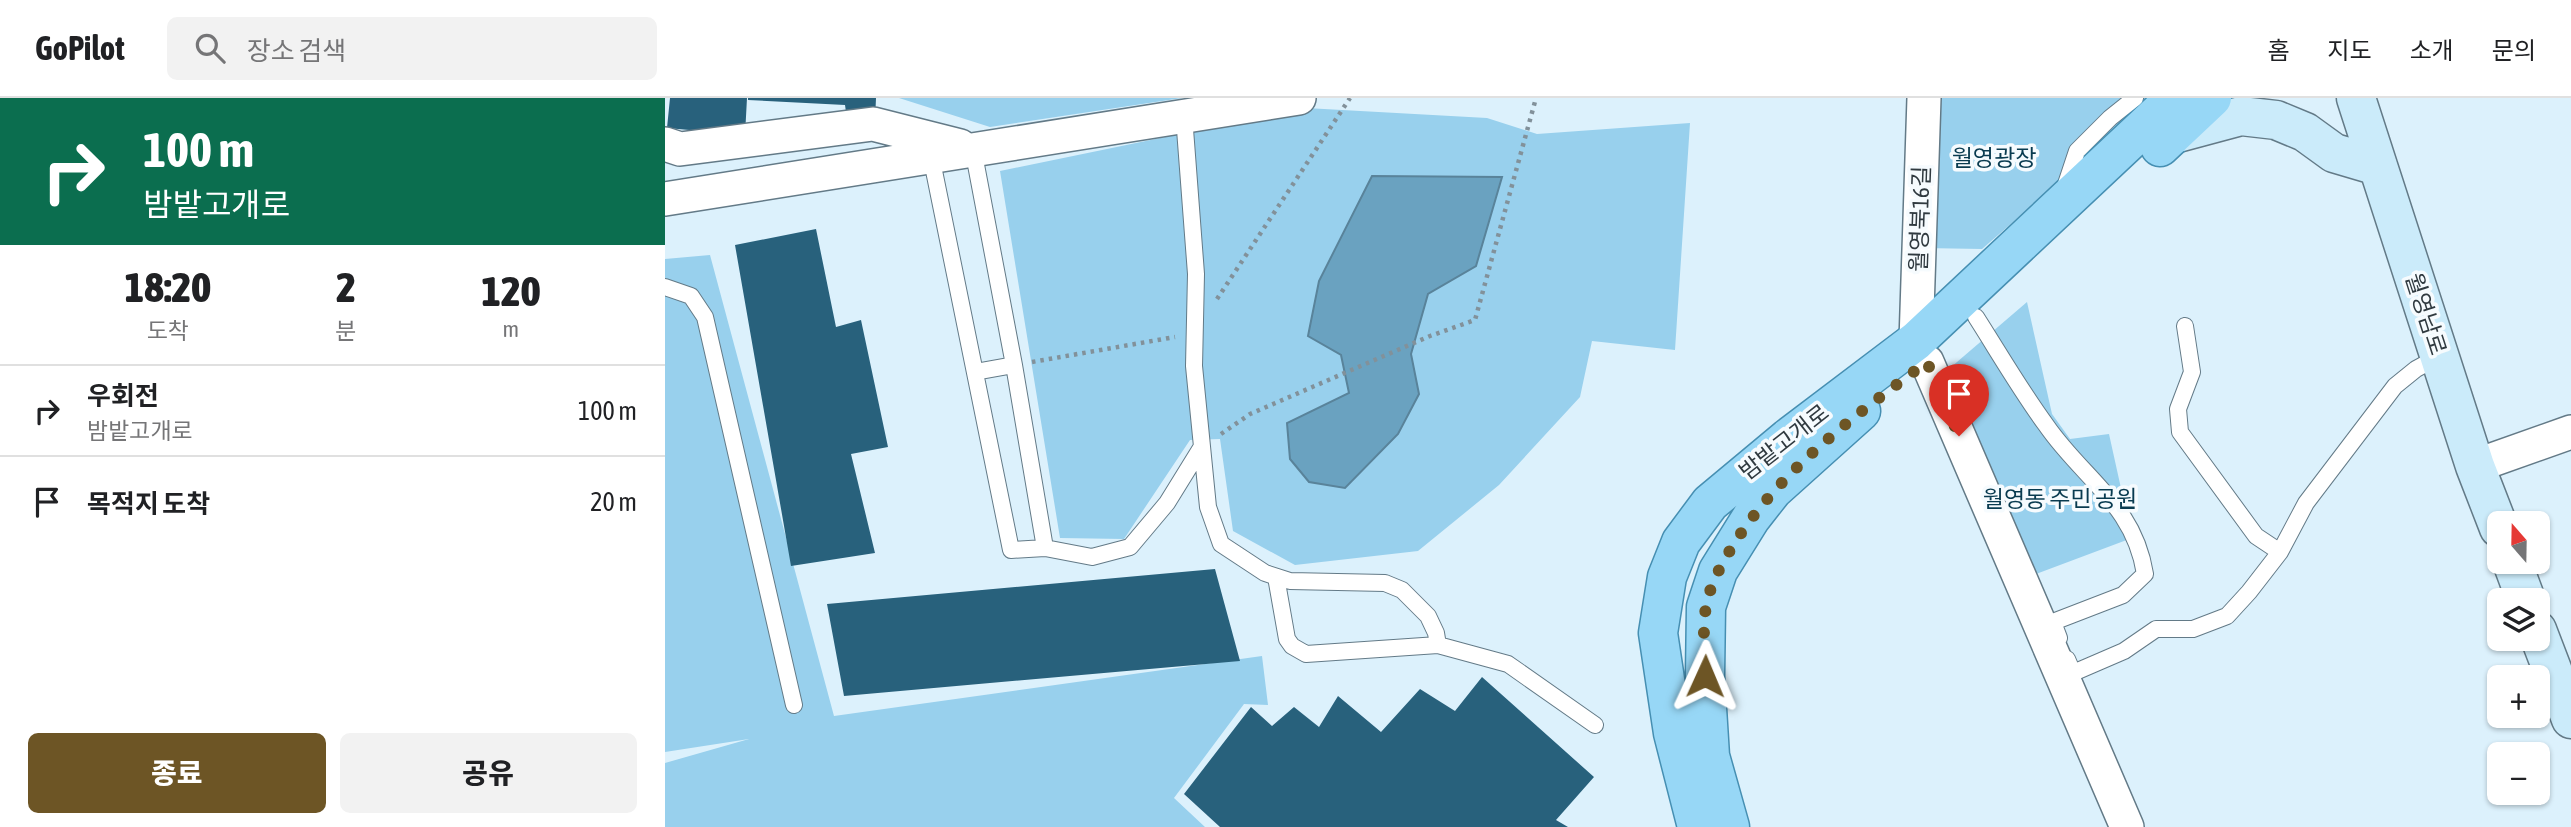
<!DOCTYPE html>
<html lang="ko">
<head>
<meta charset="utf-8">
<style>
  body { margin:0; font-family:"Asap Condensed","Noto Sans KR",sans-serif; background:#f2f2f2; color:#202124; height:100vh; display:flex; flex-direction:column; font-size:26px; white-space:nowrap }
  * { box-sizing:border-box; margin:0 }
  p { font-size:23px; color:#757577 }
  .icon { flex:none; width:38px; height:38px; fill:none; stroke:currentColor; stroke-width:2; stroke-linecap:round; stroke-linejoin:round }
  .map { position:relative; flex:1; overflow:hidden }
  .side { display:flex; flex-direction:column; background:#fff; width:665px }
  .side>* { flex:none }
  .guide { background:#0b6e4f; color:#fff; overflow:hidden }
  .needle { width:46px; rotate:340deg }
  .fabs { position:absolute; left:1822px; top:413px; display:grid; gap:14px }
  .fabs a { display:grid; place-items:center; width:63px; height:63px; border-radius:10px; background:#fff; box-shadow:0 2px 5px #0004; font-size:35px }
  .pin { position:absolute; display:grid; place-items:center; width:60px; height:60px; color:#fff; margin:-72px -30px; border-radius:50% 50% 50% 0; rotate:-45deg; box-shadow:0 0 7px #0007 }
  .pin .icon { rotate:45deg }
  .me { position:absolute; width:77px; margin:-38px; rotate:1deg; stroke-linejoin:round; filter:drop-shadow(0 0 5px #0008) }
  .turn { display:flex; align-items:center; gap:24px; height:147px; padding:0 28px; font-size:32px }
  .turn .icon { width:91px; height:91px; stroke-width:2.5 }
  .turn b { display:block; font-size:49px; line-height:60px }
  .eta { display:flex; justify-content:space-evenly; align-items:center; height:119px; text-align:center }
  .eta b { font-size:42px; font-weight:800; line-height:49px }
  .primary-button { display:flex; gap:14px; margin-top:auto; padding:14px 28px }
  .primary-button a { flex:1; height:80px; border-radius:10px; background:#6d5525; color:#fff; font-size:28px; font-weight:800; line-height:80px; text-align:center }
  .primary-button a+a { background:#f2f2f2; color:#202124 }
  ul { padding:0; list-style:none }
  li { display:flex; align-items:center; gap:21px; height:91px; padding:0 28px; border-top:2px solid #e0e0e0 }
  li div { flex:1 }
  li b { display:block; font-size:26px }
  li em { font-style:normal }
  header { display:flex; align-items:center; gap:42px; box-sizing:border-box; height:98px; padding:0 35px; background:#fff; border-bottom:2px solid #e0e0e0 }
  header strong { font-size:33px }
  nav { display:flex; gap:38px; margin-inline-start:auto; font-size:24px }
  .search { width:490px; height:63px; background:#f2f2f2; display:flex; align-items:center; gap:18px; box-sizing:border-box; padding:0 24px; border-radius:10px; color:#757577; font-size:26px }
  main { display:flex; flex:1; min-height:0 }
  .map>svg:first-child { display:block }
  .green { fill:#98d0ed }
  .water { fill:#6aa2c0; stroke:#59839a; stroke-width:2 }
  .building { fill:#28617c }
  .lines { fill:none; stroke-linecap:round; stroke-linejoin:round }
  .lane-casing { stroke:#637a87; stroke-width:18 }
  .street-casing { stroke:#637a87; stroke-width:36 }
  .secondary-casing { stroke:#637a87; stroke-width:41 }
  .primary-casing { stroke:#468fb2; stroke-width:41 }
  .path { stroke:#82919a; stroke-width:4.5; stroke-dasharray:3.5 5; stroke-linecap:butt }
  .lane { stroke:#fff; stroke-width:16 }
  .street { stroke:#fff; stroke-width:33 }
  .secondary { stroke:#cbebfa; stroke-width:38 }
  .primary { stroke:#97d7f6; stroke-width:38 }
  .route { stroke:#6d5525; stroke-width:12; stroke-dasharray:0 21.6 }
  .labels { text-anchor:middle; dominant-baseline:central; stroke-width:7; stroke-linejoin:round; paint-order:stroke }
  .park-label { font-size:23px; fill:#093b50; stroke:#f6fbfe }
  .street-label { font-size:23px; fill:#303a40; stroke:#f6fbfe }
</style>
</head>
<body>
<header>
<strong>GoPilot</strong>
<div class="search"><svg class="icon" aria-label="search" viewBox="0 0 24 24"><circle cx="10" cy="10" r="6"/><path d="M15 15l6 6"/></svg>장소 검색</div>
<nav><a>홈</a><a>지도</a><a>소개</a><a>문의</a></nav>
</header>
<main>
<section class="side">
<div class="guide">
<div class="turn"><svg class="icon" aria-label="right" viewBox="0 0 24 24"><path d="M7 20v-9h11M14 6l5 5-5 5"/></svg><div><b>100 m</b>밤밭고개로</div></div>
</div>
<div class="eta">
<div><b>18:20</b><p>도착</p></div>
<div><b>2</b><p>분</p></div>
<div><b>120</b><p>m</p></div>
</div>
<ul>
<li><svg class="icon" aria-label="right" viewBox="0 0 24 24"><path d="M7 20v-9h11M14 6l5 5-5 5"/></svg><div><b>우회전</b><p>밤밭고개로</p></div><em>100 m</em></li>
<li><svg class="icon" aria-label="arrive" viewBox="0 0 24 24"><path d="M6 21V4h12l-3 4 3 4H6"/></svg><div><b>목적지 도착</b></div><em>20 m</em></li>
</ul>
<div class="primary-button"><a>종료</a><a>공유</a></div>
</section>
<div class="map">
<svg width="1906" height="729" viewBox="0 0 1906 729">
  <rect width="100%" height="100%" fill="#dcf1fc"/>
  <!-- green -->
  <path class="green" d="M234 0H517L325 29Z
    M1275 0H1491L1317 151 1258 150Z
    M641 10 822 20 872 36 1025 25 1010 252 927 243 915 299 834 387 753 453 630 467 568 433 555 341 525 342 459 441 395 440 335 73Z
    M45 157 169 618 597 558 603 607 579 606 509 700 540 729H0V665L84 641 0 654V161Z
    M1362 204 1387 316 1405 341 1444 336 1467 440 1360 480 1278 276Z"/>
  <!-- water -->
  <path class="water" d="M707 78 837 79 811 168 763 196 746 256 754 296 733 336 680 390 644 384 625 361 622 325 684 295 676 257 643 238 654 183Z"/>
  <!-- building -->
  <path class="building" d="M5 0H82L80 37 2 30Z
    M83 0H211L210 23 182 21 180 7 83 2Z
    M151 131 171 229 196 222 223 349 186 356 210 455 126 468 70 147Z
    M550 471 575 563 179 598 162 506Z
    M817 579 929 679 891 722 903 729H555L519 696 586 609 607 628 629 609 654 629 673 598 716 634 755 591 790 613Z"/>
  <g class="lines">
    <!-- lane casing -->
    <g class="lane-casing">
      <path id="lane" d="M519 18 531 176 529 268 543 409 556 446 600 475 625 483 720 485 737 492 763 518 771 535 773 547 843 566 930 627
        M266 58 346 452 380 450 349 267 308 51
        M1399 92 1412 53 1445 20 1470 0
        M0 189 26 198 40 219 129 607
        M1311 219C1334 255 1356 293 1381 327 1418 381 1469 406 1480 476L1458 497 1388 524 1394 540
        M1520 228 1527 274 1513 311 1515 334 1591 438 1615 454
        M310 274 349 267
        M380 450 427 459 465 449 502 405 536 350
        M611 479 622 541 627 548 641 556 773 547
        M1402 561 1408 575 1459 553 1491 531H1528L1562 518 1584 494 1615 454 1641 405 1730 288 1751 271 1775 258"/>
    </g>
    <!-- street casing -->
    <g class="street-casing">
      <path id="street" d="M0 46 15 51 208 26 295 48
        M0 101 634 0
        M1251 243 1259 0
        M1262 264 1462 729
        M1810 368 1906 334"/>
    </g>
    <!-- secondary casing -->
    <g class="secondary-casing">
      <path id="secondary" d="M1691 0 1810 368 1834 430
        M1509 36 1576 18 1611 22 1640 34 1669 55 1713 68
        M1847 464 1861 502
        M1872 532 1906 621"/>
    </g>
    <!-- primary casing -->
    <g class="primary-casing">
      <path id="primary" d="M1495 49 1547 0
        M1032 729 1008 635 993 535 1002 479 1016 444 1045 405 1123 340 1251 243 1510 0
        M1065 729 1045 658 1040 578 1041 509 1053 473 1086 420 1108 392 1196 313"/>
    </g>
    <!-- path -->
    <path class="path" d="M552 201 685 0
      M367 264 510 239
      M556 336 585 316 765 238 810 222 871 0"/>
    <!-- lane -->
    <use href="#lane" class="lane"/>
    <!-- street -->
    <use href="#street" class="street"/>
    <!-- secondary -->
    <use href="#secondary" class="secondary"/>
    <!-- primary -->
    <use href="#primary" class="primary"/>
  </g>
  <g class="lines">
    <!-- route -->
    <path class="route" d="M1040 578C1040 556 1037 530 1041 509 1045 486 1057 465 1069 446 1117 370 1191 317 1262 264L1294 338"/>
  </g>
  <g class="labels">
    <!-- park labels -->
    <g class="park-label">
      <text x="1329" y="60">월영광장</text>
      <text x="1395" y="401">월영동 주민 공원</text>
    </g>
    <!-- street labels -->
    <g class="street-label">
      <text transform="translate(1255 121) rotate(-88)">월영북16길</text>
      <text transform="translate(1761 216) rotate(72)">월영남로</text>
      <text transform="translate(1119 344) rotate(-38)">밤밭고개로</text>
    </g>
  </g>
</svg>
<div class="fabs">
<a><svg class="needle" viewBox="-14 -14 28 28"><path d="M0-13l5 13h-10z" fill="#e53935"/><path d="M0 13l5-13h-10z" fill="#757577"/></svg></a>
<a><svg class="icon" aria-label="layers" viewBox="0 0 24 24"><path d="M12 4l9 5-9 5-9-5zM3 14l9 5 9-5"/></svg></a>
<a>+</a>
<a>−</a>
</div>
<div class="pin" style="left:1294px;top:338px;background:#d93025"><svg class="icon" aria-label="arrive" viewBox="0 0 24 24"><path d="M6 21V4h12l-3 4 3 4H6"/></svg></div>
<svg class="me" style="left:1040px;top:578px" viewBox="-20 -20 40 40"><path d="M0-17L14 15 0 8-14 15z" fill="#6d5525" stroke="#fff" stroke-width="4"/></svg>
</div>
</main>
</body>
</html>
